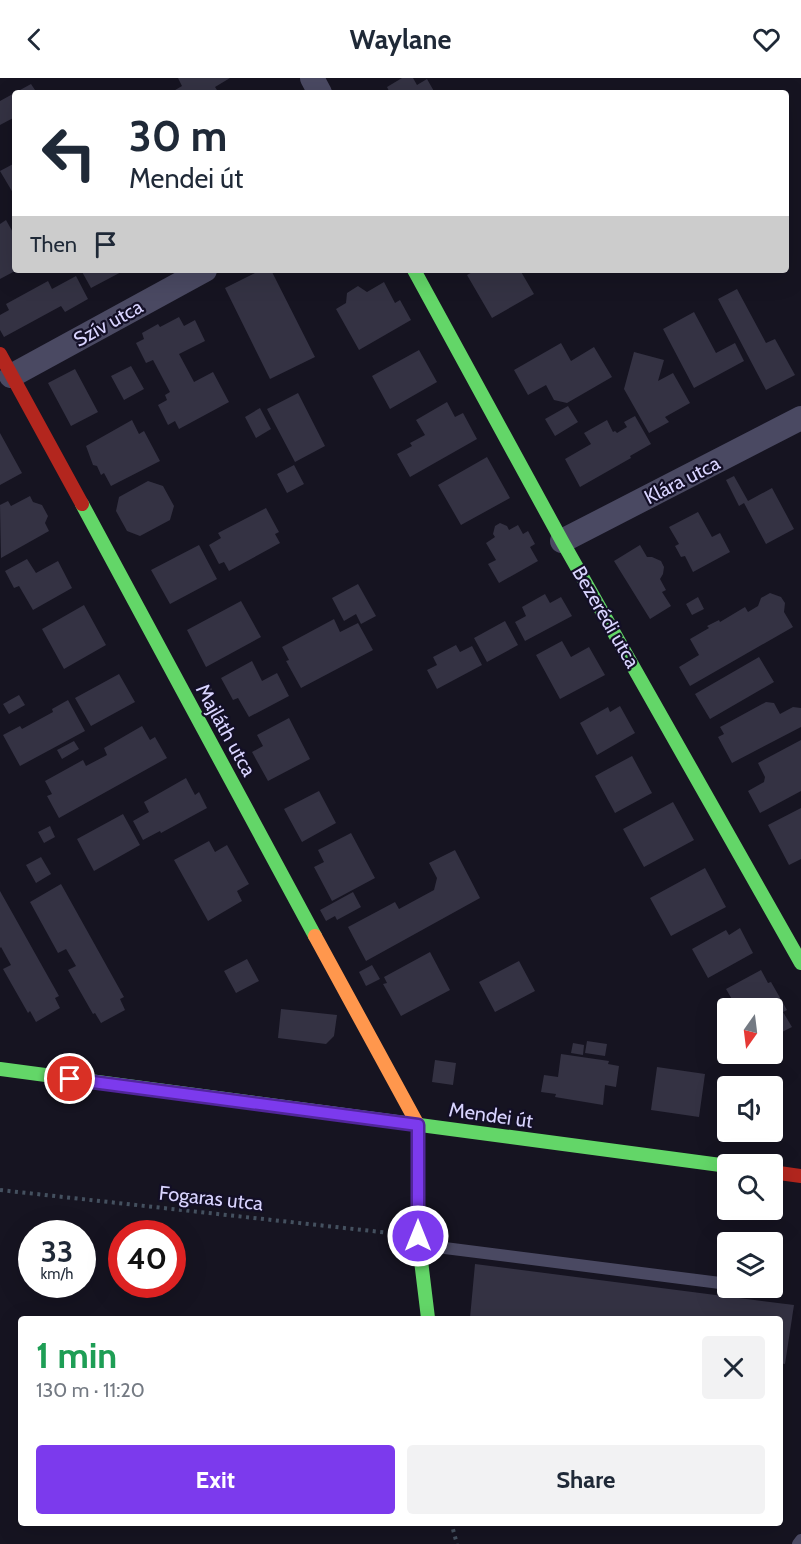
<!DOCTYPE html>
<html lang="en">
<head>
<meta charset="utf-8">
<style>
  body { margin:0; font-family:Cabin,sans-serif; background:#f2f2f3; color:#1f2937; height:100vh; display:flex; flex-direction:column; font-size:22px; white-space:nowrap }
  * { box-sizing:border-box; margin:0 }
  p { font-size:20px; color:#747a83 }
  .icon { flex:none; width:33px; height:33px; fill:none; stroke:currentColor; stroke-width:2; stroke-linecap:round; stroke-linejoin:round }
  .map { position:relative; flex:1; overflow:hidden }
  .sheet { position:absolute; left:18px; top:1238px; width:765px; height:210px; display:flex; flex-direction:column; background:#fff; border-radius:6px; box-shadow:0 6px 24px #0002 }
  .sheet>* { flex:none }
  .top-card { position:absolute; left:12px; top:12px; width:777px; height:183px; border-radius:6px; box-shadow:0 6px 24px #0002; background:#fff; color:#1f2937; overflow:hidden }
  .needle { width:39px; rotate:194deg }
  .controls { position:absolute; left:717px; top:920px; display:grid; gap:12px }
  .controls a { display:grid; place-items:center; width:66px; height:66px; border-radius:6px; background:#fff; box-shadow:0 6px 24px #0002; font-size:30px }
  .speed { position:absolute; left:18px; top:1142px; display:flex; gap:12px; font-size:30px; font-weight:700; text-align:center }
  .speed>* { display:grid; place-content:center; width:78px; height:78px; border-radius:50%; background:#fff; box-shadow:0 6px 24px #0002; line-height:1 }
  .speed small { font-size:15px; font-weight:400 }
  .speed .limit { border:9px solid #d22; background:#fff; color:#111 }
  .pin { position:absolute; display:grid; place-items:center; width:51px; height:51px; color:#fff; margin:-26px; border:3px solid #fff; border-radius:50%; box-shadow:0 2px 6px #0007 }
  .me { position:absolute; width:66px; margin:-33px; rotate:0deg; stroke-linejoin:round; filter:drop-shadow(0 0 4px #0008) }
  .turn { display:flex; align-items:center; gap:21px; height:126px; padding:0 18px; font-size:27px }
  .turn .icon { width:78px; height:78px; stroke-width:2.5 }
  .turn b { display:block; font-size:42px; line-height:51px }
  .then { display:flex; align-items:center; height:57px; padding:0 18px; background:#0003; gap:12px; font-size:22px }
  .round { display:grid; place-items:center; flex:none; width:63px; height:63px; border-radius:6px; background:#f2f2f3 }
  .overview { display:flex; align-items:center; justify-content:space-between; height:102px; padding:0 18px }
  h1 { font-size:36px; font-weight:700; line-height:45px; color:#1e9e55 }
  .primary-button { display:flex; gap:12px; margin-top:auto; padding:12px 18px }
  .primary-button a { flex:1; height:69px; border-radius:6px; background:#7c3aed; color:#fff; font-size:24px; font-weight:700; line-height:69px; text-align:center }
  .primary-button a+a { background:#f2f2f3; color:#1f2937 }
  header { display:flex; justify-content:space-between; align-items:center; height:78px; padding:0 18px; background:#fff; font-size:27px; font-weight:700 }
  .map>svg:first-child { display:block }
  .building { fill:#343243 }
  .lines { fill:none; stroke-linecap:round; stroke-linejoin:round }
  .path { stroke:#44505f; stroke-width:4; stroke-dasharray:3 4.5; stroke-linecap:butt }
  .lane { stroke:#4a4962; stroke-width:12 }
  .street { stroke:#4a4962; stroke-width:24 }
  .fast { stroke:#63d668; stroke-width:14 }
  .slow { stroke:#ff974d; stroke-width:14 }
  .jam { stroke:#b3261e; stroke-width:14 }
  .route-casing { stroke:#51269a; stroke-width:15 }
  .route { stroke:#7c3aed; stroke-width:10 }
  .labels { text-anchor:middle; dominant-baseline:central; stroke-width:4.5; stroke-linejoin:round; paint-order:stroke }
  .street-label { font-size:20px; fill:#d9d4ff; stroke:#130f26 }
</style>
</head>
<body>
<header><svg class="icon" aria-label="back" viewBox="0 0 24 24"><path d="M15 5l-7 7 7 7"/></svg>Waylane<svg class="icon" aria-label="heart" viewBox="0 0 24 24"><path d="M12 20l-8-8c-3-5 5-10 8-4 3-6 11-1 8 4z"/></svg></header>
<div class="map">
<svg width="801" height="1466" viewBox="0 0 801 1466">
  <rect width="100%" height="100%" fill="#161421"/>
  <!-- building -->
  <path class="building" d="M178 0H230L215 9 219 15H170L182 8Z
    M402 0H413L417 7 427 1 435 15H390L387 9Z
    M31 6 37 15H15V39L0 47V23Z
    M15 85V114L13 115 0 93Z
    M6 142 15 158V193L0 201V146Z
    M81 192H125L91 210Z
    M261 192H271L315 279 270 301 225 210Z
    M476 192H520L534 216 492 240 467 197Z
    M76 198 88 221 65 234 61 228 4 259 0 252V237L9 232 6 226 48 203 52 211Z
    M384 204 395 225 400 222 411 242 359 272 336 231 346 225 347 215 358 208 367 214Z
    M737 211 766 265 775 261 795 297 766 312 718 221Z
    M694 234 716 275 735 265 744 283 694 310 663 251Z
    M179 239 184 248 195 242 205 263 179 276 193 302 194 304 213 294 229 324 179 351 175 343 168 347 158 327 167 322 165 317 170 314 153 282 146 285 136 265 144 261 142 255 158 246 160 249Z
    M561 265 571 283 594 269 612 299 567 325 554 322 546 307 528 317 514 292Z
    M419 272 437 304 390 331 372 298Z
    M634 274 664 282 658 303 673 295 690 325 665 339 669 344 649 355 624 311Z
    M131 288 144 311 124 322 111 298Z
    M75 291 98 334 71 348 48 305Z
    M298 315 325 368 295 384 267 331Z
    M447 324 455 339 463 335 477 361 410 399 397 376 412 368 410 365 425 357 416 342Z
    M568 328 578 344 555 358 545 341Z
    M260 330 271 351 256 360 245 339Z
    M635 338 651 366 630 378 631 380 580 409 565 381 591 366 584 355 607 342 613 354 615 353 617 355 627 349 624 344Z
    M132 342 139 356 144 353 160 383 111 408 104 395 101 397 97 388 93 387 86 368Z
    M0 355 22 395 0 407Z
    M487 379 510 420 461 447 438 407Z
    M294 387 304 406 287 415 277 396Z
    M734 398 748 423 772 410 794 451 766 466 744 425 739 428 726 402Z
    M148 403 163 408 174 428 170 442 140 458 127 453 116 433 119 419Z
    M30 418 33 424 42 427 48 438 45 445 49 453 1 480 0 427 8 423 11 428Z
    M266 430 279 454 275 456 280 465 229 493 224 484 219 486 209 467 221 460 218 455Z
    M698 434 712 459 720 455 730 474 693 494 685 478 681 479 675 468 679 466 669 449Z
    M500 445 507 448 509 452 518 447 523 456 528 453 535 466 530 469 538 483 499 505 488 486 496 482 486 465 495 459 493 456 495 448Z
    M199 467 217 501 170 526 151 492Z
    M640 467 647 479H652L661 483 664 489 663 496 660 501 666 512 662 514 671 528 650 541 614 483Z
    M27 481 36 495 58 483 72 510 33 532 19 508 14 510 5 493Z
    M358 506 376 538 361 546 356 536 344 543 332 520Z
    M770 515 781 519 785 525 784 534 793 549 690 608 679 589 699 577 690 561 709 550 707 548 719 542 720 544 745 529 748 534 758 528 761 520Z
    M545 516 550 525 561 519 572 538 525 563 515 544 526 538 522 529Z
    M698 519 704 531 692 537 686 526Z
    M241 523 261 559 206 589 187 552Z
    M84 527 106 567 64 591 42 551Z
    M334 541 340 554 358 545 373 572 301 610 286 583 289 582 282 569Z
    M505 543 518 567 487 584 474 560Z
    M562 563 571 579 589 569 605 597 560 621 536 577Z
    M456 567 460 574 472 568 482 587 437 611 427 592 437 587 433 579Z
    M759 579 774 604 710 641 695 616Z
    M252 583 262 603 277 595 289 618 249 639 238 620 233 622 221 600Z
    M119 596 135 624 91 648 75 620Z
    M208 604 215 617 205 623 198 609Z
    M19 617 25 627 9 636 3 626Z
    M68 622 85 653 20 688 3 657 20 648 22 651 53 634 52 631Z
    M766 624 774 625 780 636 793 629 801 630V649L732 685 718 659 724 656 720 649Z
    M620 628 635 655 597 677 580 645 608 629 610 634Z
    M289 640 310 681 268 703 252 674 263 668 257 657Z
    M142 648 150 662 155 659 167 680 59 740 47 718 52 716 45 703 83 682 86 688 107 677 104 670Z
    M801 662V713L760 735 748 713 764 704 765 699 758 685Z
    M74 663 79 671 62 681 57 672Z
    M632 678 652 715 615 735 595 698Z
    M186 700 195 717 199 714 207 730 161 755 160 753 143 762 133 743 149 734 144 724Z
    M319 713 336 745 302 764 284 731Z
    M673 724 694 762 644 789 623 751Z
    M801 730V781L789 787 768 747Z
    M123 736 140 767 94 793 77 761Z
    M50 748 55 759 44 765 38 754Z
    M351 755 375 800 332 823 314 789 324 784 318 772Z
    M209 763 215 774 227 767 249 806 237 813 242 823 208 843 174 782Z
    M455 772 480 820 366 883 348 849 395 824 399 831 434 812 437 800 429 785Z
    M41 779 51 796 36 805 26 787Z
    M705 790 726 829 671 858 650 820Z
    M61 806 124 919 120 921 125 932 101 945 95 935 93 936 68 892 76 888 66 871 58 875 30 824Z
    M0 813 59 918 55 920 60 930 36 944 30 933 28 935 3 891 11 887 1 869 0 870Z
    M353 814 361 829 337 842 335 838 326 843 320 832Z
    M740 850 753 875 708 900 692 871 726 852 729 857Z
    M430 874 450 912 401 938 383 906 387 905 384 899Z
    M247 881 259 903 236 915 224 893Z
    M519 883 535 913 495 934 479 904Z
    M372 887 380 901 366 908 359 894Z
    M761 892 768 905 771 904 787 932 783 934 792 949 772 959V930H737L726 911Z
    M281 931 337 937 334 958 326 966 278 960Z
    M587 963 607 966 605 978 585 975Z
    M573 965 584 967 583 977 571 975Z
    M561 976 609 983 608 986 619 988 616 1009 605 1007 603 1027 555 1019 556 1016 541 1014 544 997 558 999Z
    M435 982 456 985 453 1007 432 1004Z
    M657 989 705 996 699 1039 651 1032Z
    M475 1186 794 1227 785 1286 780 1285V1240H470Z"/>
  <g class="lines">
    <!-- path -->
    <path class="path" d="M0 1112 390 1155
      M451 1444 457 1466"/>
    <!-- lane -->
    <path class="lane" d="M421 1167 728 1206
      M747 1209 770 1212
      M798 1466 801 1462"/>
    <!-- street -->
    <path class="street" d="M312 0 320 15
      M11 298 205 192
      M562 463 801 340"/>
    <!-- fast -->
    <path class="fast" d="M414 192 562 463 801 885
      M82 426 315 858
      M0 991 728 1088
      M418 1112V1158L428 1240"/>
    <!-- slow -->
    <path class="slow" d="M315 858 418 1047V1112"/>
    <!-- jam -->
    <path class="jam" d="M0 276 82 426
      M772 1094 801 1098"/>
  </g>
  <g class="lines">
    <!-- route casing -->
    <g class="route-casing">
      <path id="route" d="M70 1001 418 1047V1158"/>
    </g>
    <!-- route -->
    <use href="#route" class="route"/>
  </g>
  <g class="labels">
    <!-- street labels -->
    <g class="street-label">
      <text transform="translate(108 245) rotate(-29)">Szív utca</text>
      <text transform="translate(682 402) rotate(-27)">Klára utca</text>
      <text transform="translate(606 539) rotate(60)">Bezerédi utca</text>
      <text transform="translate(226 652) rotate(61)">Majláth utca</text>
      <text transform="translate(491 1037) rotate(8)">Mendei út</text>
      <text transform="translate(211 1120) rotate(6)">Fogaras utca</text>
    </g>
  </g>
</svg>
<div class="controls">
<a><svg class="needle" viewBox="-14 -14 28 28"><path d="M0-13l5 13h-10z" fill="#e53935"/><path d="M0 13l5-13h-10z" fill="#747a83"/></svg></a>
<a><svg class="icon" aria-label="sound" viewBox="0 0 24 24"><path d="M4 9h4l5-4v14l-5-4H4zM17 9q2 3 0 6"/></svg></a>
<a><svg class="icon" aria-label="search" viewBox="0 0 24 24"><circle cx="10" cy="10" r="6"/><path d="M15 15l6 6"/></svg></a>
<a><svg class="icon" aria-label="layers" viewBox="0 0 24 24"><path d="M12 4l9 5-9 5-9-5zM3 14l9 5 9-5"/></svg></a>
</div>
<div class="speed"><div>33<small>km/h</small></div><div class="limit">40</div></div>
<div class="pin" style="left:70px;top:1001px;background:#d93025"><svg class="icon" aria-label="arrive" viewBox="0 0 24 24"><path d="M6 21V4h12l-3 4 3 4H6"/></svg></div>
<svg class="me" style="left:418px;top:1158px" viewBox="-20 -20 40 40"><circle r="17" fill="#7c3aed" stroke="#fff" stroke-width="3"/><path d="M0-11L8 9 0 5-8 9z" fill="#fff"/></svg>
<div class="top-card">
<div class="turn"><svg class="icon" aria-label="left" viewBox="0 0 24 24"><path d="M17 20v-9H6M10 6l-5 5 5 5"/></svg><div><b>30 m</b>Mendei út</div></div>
<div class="then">Then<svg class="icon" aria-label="arrive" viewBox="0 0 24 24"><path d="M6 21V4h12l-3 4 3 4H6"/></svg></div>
</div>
<section class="sheet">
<div class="overview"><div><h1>1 min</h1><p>130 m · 11:20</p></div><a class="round"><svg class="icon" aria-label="close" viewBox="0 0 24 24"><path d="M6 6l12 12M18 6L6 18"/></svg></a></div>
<div class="primary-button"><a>Exit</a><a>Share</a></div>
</section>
</div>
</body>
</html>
